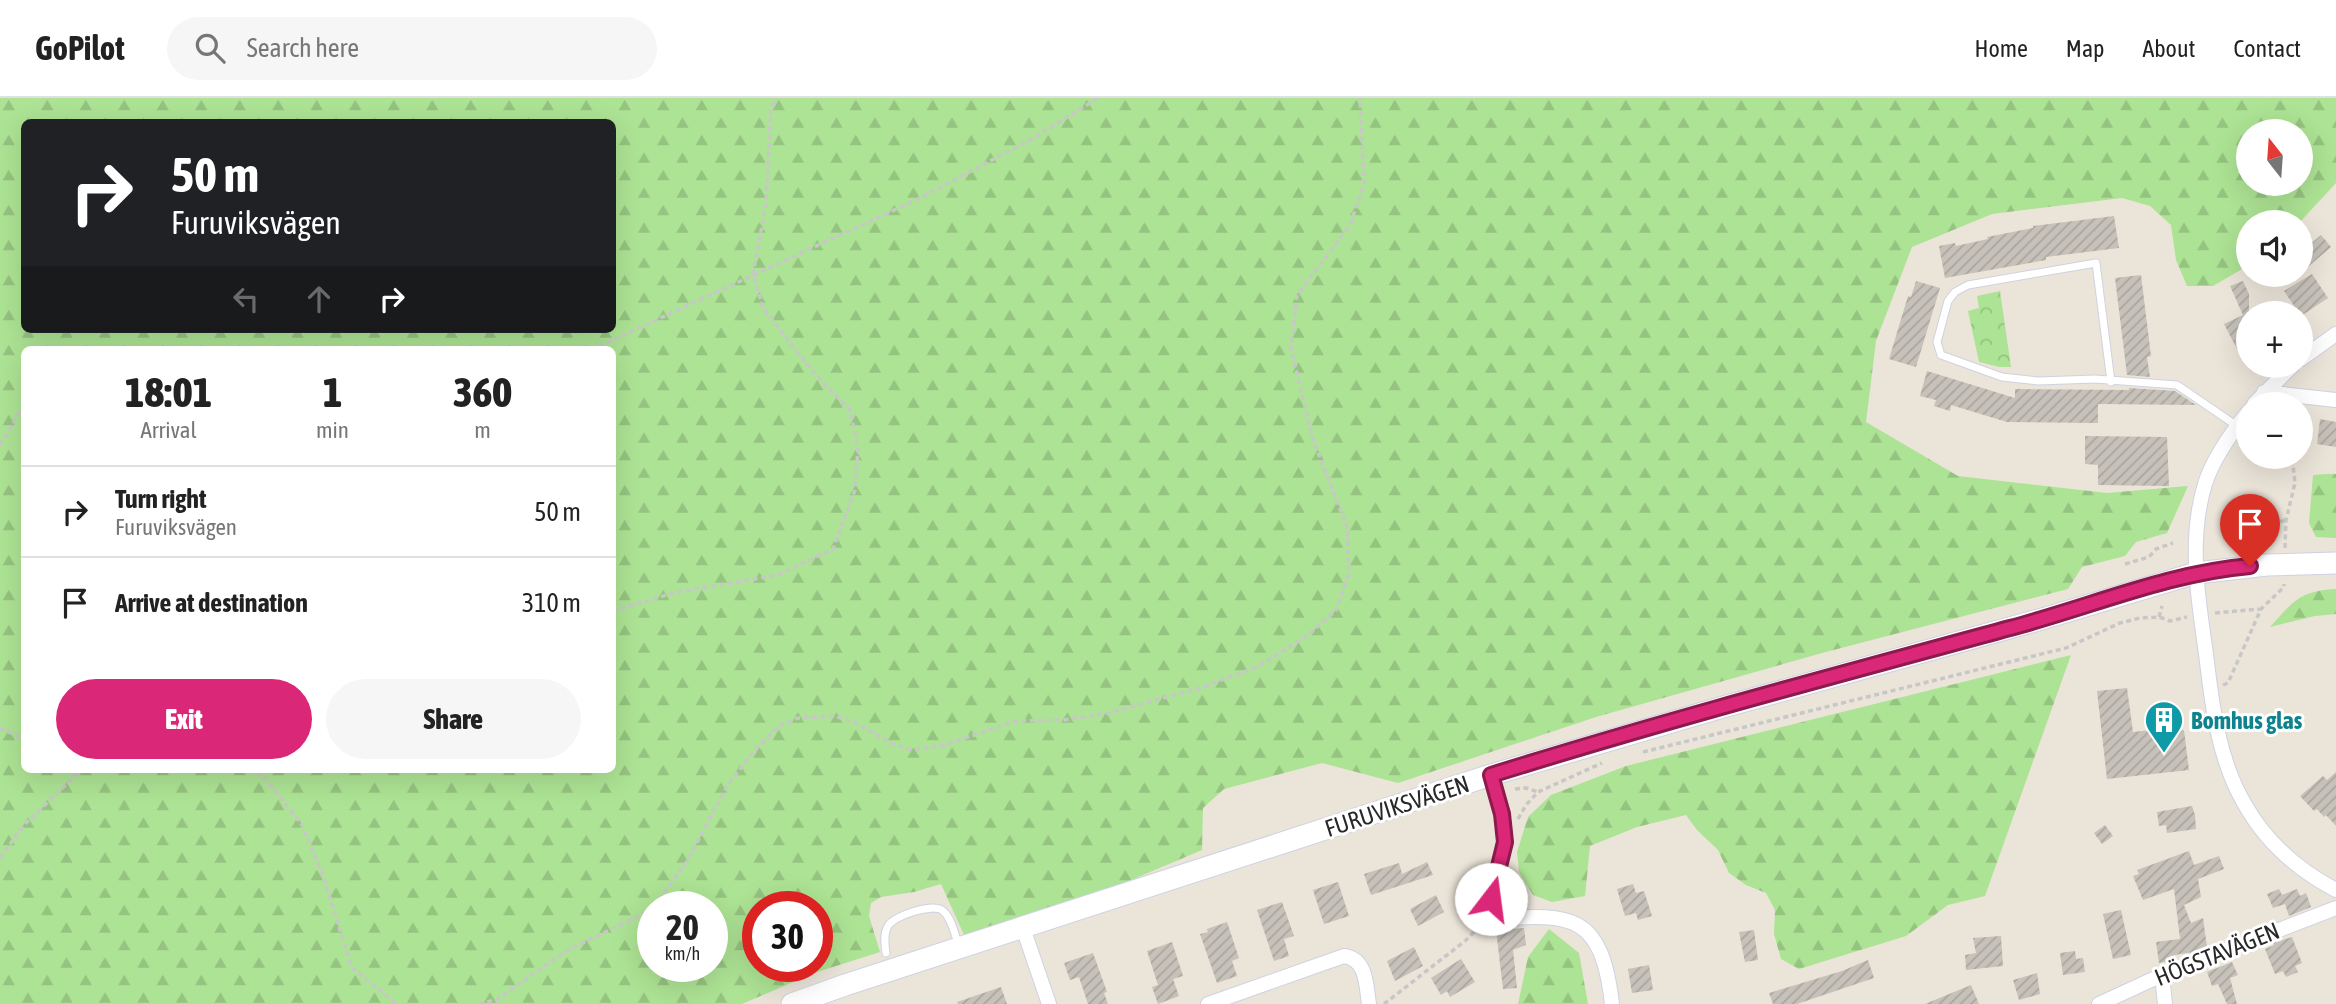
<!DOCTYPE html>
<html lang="en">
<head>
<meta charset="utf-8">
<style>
  body { margin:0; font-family:"Asap Condensed",sans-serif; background:#f6f6f6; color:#222; height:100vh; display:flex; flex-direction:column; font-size:26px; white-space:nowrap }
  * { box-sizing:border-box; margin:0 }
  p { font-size:23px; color:#767676 }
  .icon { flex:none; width:38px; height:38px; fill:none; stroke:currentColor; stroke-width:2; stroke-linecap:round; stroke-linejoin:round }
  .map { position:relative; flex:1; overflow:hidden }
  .side { position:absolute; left:21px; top:248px; width:595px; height:427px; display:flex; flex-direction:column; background:#fff; border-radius:10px; box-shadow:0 7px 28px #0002 }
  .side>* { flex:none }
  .guide { position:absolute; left:21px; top:21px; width:595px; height:214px; border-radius:10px; box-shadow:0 7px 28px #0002; background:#202124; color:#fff; overflow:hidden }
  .needle { width:46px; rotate:343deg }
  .buttons { position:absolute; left:2236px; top:21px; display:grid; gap:14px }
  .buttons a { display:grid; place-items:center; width:77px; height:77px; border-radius:50%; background:#fff; box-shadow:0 7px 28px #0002; font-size:35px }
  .speed { position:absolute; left:637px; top:793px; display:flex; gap:14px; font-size:35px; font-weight:700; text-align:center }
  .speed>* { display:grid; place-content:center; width:91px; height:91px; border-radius:50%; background:#fff; box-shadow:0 7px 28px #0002; line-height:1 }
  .speed small { font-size:18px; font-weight:400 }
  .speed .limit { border:10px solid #d22; background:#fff; color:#111 }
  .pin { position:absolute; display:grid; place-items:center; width:60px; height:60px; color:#fff; margin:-72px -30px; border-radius:50% 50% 50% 0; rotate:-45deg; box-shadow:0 0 7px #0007 }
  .pin .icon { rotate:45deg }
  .me { position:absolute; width:77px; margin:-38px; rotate:15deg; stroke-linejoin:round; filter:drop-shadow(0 0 5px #0008) }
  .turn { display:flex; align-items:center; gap:24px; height:147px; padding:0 35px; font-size:32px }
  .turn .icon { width:91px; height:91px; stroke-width:2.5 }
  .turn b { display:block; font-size:49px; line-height:60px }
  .lanes { display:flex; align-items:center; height:66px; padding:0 35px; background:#0003; justify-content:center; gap:35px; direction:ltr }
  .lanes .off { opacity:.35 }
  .eta { display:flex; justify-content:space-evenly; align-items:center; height:119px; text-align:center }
  .eta b { font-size:42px; font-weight:800; line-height:49px }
  .primary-button { display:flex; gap:14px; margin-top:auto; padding:14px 35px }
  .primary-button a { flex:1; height:80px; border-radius:42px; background:#db2777; color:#fff; font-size:28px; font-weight:800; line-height:80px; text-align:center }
  .primary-button a+a { background:#f6f6f6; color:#222 }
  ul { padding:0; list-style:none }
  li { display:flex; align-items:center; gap:21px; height:91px; padding:0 35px; border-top:2px solid #e0e0e0 }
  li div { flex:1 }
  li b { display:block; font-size:26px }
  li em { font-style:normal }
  header { display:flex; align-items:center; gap:42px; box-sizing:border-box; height:98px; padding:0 35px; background:#fff; border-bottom:2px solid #e0e0e0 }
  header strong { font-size:33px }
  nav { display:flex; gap:38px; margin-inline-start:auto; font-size:24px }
  .search { width:490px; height:63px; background:#f6f6f6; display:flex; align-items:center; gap:18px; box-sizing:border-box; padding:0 24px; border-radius:38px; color:#767676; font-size:26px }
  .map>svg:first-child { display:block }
  .forest { fill:url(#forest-firs); fill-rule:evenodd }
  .park { fill:url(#park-crowns) }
  .building { fill:url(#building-hatch) }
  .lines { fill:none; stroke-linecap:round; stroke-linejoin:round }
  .lane-casing { stroke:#ced2e2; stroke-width:9 }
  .street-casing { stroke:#ced2e2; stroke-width:16 }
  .secondary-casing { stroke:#ced2e2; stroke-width:23 }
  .path { stroke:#c7c7c7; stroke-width:3.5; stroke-dasharray:5 3.5; stroke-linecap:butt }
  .lane { stroke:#fff; stroke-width:7 }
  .street { stroke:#fff; stroke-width:14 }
  .secondary { stroke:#fff; stroke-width:21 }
  .route-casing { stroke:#8e194d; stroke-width:18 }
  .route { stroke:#db2777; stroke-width:12 }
  .labels { text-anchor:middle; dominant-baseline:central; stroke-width:6; stroke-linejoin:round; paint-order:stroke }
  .culture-label { font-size:24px; font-weight:bold; fill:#0d838f; stroke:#fff; text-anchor:start }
  .street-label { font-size:24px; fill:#282828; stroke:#fff }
</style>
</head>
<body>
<header>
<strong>GoPilot</strong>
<div class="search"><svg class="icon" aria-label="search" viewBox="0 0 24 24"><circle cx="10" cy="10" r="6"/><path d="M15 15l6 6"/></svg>Search here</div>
<nav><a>Home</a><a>Map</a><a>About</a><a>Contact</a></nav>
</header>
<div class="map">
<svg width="2336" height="906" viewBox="0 0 2336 906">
  <defs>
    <pattern id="forest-firs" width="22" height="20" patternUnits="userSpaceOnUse" patternTransform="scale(1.75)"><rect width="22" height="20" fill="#ade394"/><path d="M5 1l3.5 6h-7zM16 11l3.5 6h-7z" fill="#95c380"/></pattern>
    <pattern id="park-crowns" width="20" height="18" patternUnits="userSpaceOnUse" patternTransform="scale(1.75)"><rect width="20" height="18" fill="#ade394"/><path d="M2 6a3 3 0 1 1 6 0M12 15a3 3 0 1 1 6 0" fill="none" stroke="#95c380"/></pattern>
    <pattern id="building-hatch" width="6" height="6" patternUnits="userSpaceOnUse" patternTransform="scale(1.75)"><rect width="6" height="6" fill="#c6c1b9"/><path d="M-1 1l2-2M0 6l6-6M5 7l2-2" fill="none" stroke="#aaa69f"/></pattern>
  </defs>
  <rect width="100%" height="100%" fill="#ebe4d9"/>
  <!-- forest -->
  <path class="forest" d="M0 0H2336V85L2300 124H2249V167L2213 188H2187L2176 162 2171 127 2150 108 2122 100 1992 116 1912 149 1876 243 1866 324 1958 378 2107 395 2188 388 2167 435 2136 444 2125 458 2082 469 2068 491 1822 555 1596 619 1398 685 1322 665 1224 691 1203 710 1202 752 1129 783 964 837 941 786 914 794 881 799 871 805 869 818 880 854 814 875 742 906H0ZM24 24H612V231H24ZM2249 33H2301V86H2249ZM24 252H612V672H24ZM653 808H712V868H653ZM758 808H817V868H758Z
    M2327 376H2336V440L2316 439 2309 425 2313 377Z
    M2336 491V516L2315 518 2270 529C2294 503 2299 493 2336 491Z
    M2071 557 1985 798 1948 807 1906 838 1799 871 1781 861 1774 836 1775 812 1766 795 1746 787 1729 775 1718 752 1697 732 1686 717 1637 729 1590 748 1585 798 1552 804 1533 797 1519 774 1517 754 1528 719 1551 697 1626 668Z
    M1549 831 1579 855 1588 906H1518L1528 859Z"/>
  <!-- park -->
  <path class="park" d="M2000 193 2011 269H1999L1979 264 1968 213 1979 210 1977 198Z"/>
  <!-- building -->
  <path class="building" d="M2114 118 2119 150 2046 159V162L1945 180 1939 148 1955 145 1956 148 1988 141 1987 139 2033 130V128Z
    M2301 137 2309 147 2321 137 2331 149 2301 175Z
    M2312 176 2328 200 2301 218 2284 193Z
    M2141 177 2151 258 2147 259 2150 279 2127 277 2115 180Z
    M1916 183 1940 190 1916 269 1889 261 1908 198 1911 199Z
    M2243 183 2249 196V246L2237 251 2224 226 2243 217 2230 188Z
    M1927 273 2015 300V291L2129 292V290L2175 293 2196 307 2098 306V325L2007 324 1951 307 1950 313 1934 308 1936 302 1920 298Z
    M2320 321 2336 324V349L2317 346Z
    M2085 338 2167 339 2169 388 2098 387V367L2085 366Z
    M2127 590 2133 634 2179 629V633L2184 632 2189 672 2107 681 2097 593Z
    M2336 674V728L2326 717 2324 719 2317 711 2314 713 2300 698 2323 678 2327 682Z
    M2192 708 2195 717 2196 731 2167 735 2166 727 2159 728 2157 714Z
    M2105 727 2113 738 2102 746 2094 735Z
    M2189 753 2194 767 2219 758 2224 771 2198 781 2201 799 2184 807 2191 825 2203 820 2207 849 2194 854 2174 857 2175 862 2159 865 2156 844 2180 841 2174 791 2143 802 2133 778 2139 776 2137 772Z
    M1427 764 1433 777 1371 797 1364 776 1399 765 1402 776Z
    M1338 784 1349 818 1324 826 1313 792Z
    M1633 786 1636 795 1644 793 1652 818 1638 822 1636 815 1625 818 1617 791Z
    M2279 791 2282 797 2297 791 2300 798 2306 795 2311 809 2289 818 2285 806 2273 810 2267 796Z
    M1436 797 1444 814 1418 828 1410 811Z
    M1282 804 1294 838 1284 841 1289 858 1274 863 1257 812Z
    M2121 812 2131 857 2113 861 2103 816Z
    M1227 824 1239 860 1232 863 1237 878 1217 885 1200 836 1208 834 1207 831Z
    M1524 830 1526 847 1513 852 1517 890 1503 891 1496 832Z
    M1754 832 1758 862 1745 864 1739 834Z
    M2001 838 2003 868 1966 872 1965 857 1976 855 1973 840Z
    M2292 839 2302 865 2295 868 2298 874 2286 879 2283 873 2275 876 2265 851 2274 847 2273 845Z
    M1172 844 1183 878 1173 881 1179 898 1158 906 1152 889 1158 887 1147 853Z
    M1414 849 1423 868 1395 883 1387 863Z
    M2075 853 2076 861 2083 860 2085 874 2063 877 2060 855Z
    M1093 855 1107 894 1104 895 1108 906H1088L1079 879 1070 882 1064 865Z
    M1461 861 1475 884 1450 899 1447 893 1441 897 1431 880Z
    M1868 862 1874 880 1797 906H1773L1769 895 1842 873Z
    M2232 864 2238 877 2230 880 2237 906H2227L2218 886 2212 888 2207 874Z
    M1649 867 1653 892 1632 895 1628 871Z
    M2037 875 2040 896 2019 902 2013 882Z
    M1971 887 1979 906H1925Z
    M1001 889 1007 906H958L957 904Z"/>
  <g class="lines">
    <!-- lane casing -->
    <g class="lane-casing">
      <path id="lane" d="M2111 284 2096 165 1968 187 1955 194 1948 203 1937 244 1941 257 2002 279 2038 283 2095 281 2177 287 2237 328
        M886 855C885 847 883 836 888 828 893 818 934 804 943 813 952 820 955 838 959 848"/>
    </g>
    <!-- street casing -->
    <g class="street-casing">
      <path id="street" d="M2301 261 2336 236
        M2264 294 2336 302
        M2254 306 2292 268
        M2249 313C2232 334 2213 360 2205 386 2188 441 2198 500 2206 556 2212 607 2218 660 2244 705 2265 743 2298 772 2336 792
        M1491 677 1502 716 1505 744 1485 821C1568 817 1601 810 1612 906
        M1023 830 1049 906
        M2162 877 2165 906
        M1208 906 1344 858C1367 861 1366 887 1369 906
        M2099 906 2162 877 2336 810"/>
    </g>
    <!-- secondary casing -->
    <g class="secondary-casing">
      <path id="secondary" d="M792 906 845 887 1491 677 1723 609 2042 521 2196 475 2267 467 2336 465"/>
    </g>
    <!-- path -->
    <path class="path" d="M591 252 916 102 1032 41 1098 0
      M0 347 24 307
      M2223 440 2286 422
      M2285 450 2286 422 2295 385 2292 359
      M2125 466 2149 459 2156 451 2173 445
      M612 513 677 494 778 477 833 451 855 392 858 350 850 312 814 275 763 210 753 176 766 107 771 9 777 0
      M2215 515 2261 511
      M2159 519 2162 508
      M2223 587 2228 585 2261 511 2284 489V486
      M0 630 24 641
      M1643 654 2066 550 2120 525 2140 520 2159 519 2170 523 2187 519
      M249 672 262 676 302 727 323 778 352 870 397 906
      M1515 691 1526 690 1538 694
      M1518 721 1526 707 1538 694 1602 665
      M0 760 24 727 81 672
      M654 808 686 765 728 687 754 653 779 628 798 620 834 618 854 624 891 645 912 652 944 647 1016 623 1064 622 1109 615 1200 590 1257 569 1308 537 1336 512 1349 476 1347 429 1313 342 1291 251 1297 197 1350 127 1364 86 1360 0
      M479 906 498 901 566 853 653 811
      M1384 906 1465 843 1475 833"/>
    <!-- lane -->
    <use href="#lane" class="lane"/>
    <!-- street -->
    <use href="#street" class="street"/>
    <!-- secondary -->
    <use href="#secondary" class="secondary"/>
  </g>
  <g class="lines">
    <!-- route casing -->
    <g class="route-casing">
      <path id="route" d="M1491 801 1505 744 1502 716 1491 677C1663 623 1837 577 2010 530 2090 509 2168 475 2250 468"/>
    </g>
    <!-- route -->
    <use href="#route" class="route"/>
  </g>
  <!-- icons -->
  <defs>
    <g id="building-pin" transform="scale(2.0125)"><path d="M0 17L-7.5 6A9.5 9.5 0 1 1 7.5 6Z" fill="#0f9aa8" stroke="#fff"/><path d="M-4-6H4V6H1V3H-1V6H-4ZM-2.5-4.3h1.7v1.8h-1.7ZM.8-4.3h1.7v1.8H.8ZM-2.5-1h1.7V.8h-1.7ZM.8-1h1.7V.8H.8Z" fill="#fff"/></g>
  </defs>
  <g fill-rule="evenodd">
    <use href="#building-pin" x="2164" y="622"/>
  </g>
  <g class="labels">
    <!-- culture labels -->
    <g class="culture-label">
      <text x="2191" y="622">Bomhus glas</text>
    </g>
    <!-- street labels -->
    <g class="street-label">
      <text transform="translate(1397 708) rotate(-18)">FURUVIKSVÄGEN</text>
      <text transform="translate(2217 856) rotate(-22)">HÖGSTAVÄGEN</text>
    </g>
  </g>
</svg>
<div class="buttons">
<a><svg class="needle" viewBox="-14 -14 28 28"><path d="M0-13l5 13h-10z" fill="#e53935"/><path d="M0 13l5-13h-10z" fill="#767676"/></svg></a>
<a><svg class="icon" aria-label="sound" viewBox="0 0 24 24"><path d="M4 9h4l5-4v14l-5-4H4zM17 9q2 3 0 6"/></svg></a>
<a>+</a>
<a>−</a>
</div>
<div class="speed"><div>20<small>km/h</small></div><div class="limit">30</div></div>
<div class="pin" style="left:2250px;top:468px;background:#d93025"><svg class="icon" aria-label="arrive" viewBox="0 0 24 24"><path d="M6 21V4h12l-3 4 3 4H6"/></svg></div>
<svg class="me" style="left:1491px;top:801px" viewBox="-20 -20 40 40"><circle r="19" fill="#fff"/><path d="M0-13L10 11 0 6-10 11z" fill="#db2777"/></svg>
<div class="guide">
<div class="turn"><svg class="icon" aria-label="right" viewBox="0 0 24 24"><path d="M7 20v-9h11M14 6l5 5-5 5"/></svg><div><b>50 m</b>Furuviksvägen</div></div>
<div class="lanes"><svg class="icon off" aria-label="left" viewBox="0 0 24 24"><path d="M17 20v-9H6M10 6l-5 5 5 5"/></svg><svg class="icon off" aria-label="ahead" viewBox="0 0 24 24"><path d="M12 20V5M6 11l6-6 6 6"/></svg><svg class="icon" aria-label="right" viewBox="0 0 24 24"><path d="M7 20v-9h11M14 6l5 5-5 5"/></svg></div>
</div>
<section class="side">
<div class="eta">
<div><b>18:01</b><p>Arrival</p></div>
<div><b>1</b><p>min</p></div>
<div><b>360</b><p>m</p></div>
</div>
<ul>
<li><svg class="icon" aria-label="right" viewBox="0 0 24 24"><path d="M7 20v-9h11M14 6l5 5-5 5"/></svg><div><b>Turn right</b><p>Furuviksvägen</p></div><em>50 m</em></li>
<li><svg class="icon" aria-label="arrive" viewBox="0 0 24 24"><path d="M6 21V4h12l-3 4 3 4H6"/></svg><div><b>Arrive at destination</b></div><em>310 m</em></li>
</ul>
<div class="primary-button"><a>Exit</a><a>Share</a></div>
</section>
</div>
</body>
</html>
